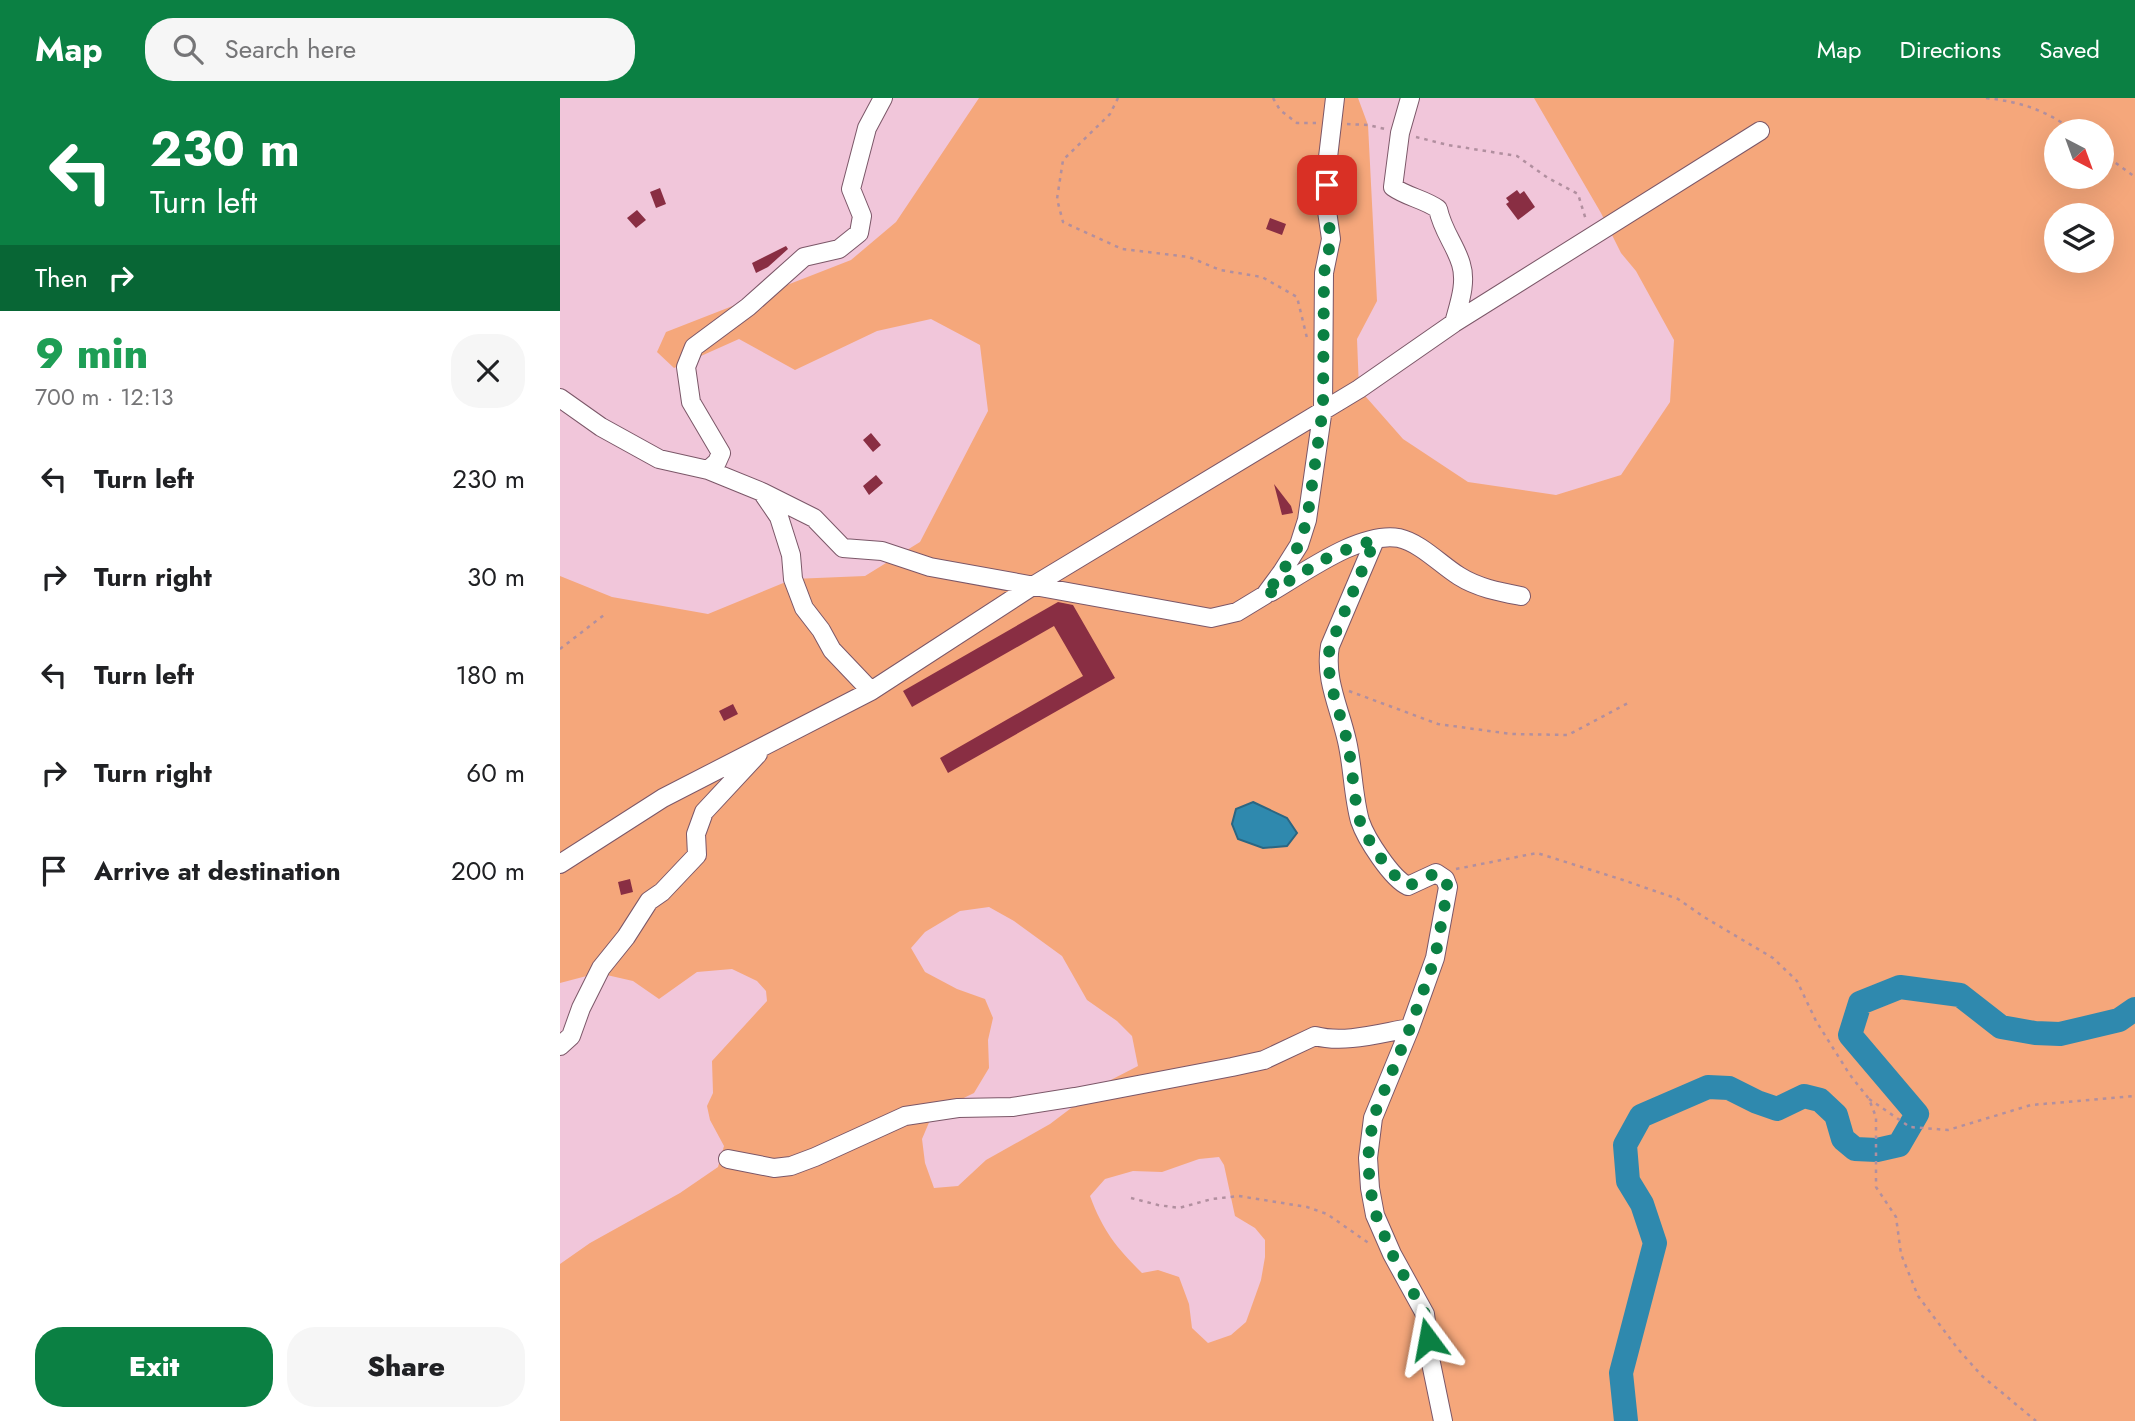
<!DOCTYPE html>
<html lang="en">
<head>
<meta charset="utf-8">
<style>
  body { margin:0; font-family:Jost,sans-serif; background:#f6f6f6; color:#202124; height:100vh; display:flex; flex-direction:column; font-size:26px; white-space:nowrap }
  * { box-sizing:border-box; margin:0 }
  p { font-size:23px; color:#757577 }
  .icon { flex:none; width:38px; height:38px; fill:none; stroke:currentColor; stroke-width:2; stroke-linecap:round; stroke-linejoin:round }
  .map { position:relative; flex:1; overflow:hidden }
  .details { display:flex; flex-direction:column; background:#fff; width:560px }
  .details>* { flex:none }
  .hud { background:#0b8043; color:#fff; overflow:hidden }
  .needle { width:46px; rotate:139deg }
  .tools { position:absolute; left:1484px; top:21px; display:grid; gap:14px }
  .tools a { display:grid; place-items:center; width:70px; height:70px; border-radius:50%; background:#fff; box-shadow:0 7px 28px #0002; font-size:35px }
  .pin { position:absolute; display:grid; place-items:center; width:60px; height:60px; color:#fff; margin:-30px; border-radius:14px; box-shadow:0 4px 10px #0006 }
  .me { position:absolute; width:77px; margin:-38px; rotate:347deg; stroke-linejoin:round; filter:drop-shadow(0 0 5px #0008) }
  .turn { display:flex; align-items:center; gap:24px; height:147px; padding:0 35px; font-size:32px }
  .turn .icon { width:91px; height:91px; stroke-width:2.5 }
  .turn b { display:block; font-size:49px; line-height:60px }
  .then { display:flex; align-items:center; height:66px; padding:0 35px; background:#0003; gap:14px; font-size:26px }
  .round { display:grid; place-items:center; flex:none; width:74px; height:74px; border-radius:28px; background:#f6f6f6 }
  .head { display:flex; align-items:center; justify-content:space-between; height:119px; padding:0 35px }
  h1 { font-size:42px; font-weight:800; line-height:52px; color:#1e9e55 }
  .primary-button { display:flex; gap:14px; margin-top:auto; padding:14px 35px }
  .primary-button a { flex:1; height:80px; border-radius:28px; background:#0b8043; color:#fff; font-size:28px; font-weight:800; line-height:80px; text-align:center }
  .primary-button a+a { background:#f6f6f6; color:#202124 }
  ul { padding:0; list-style:none }
  li { display:flex; align-items:center; gap:21px; height:98px; padding:0 35px }
  li div { flex:1 }
  li b { display:block; font-size:26px }
  li em { font-style:normal }
  header { display:flex; align-items:center; gap:42px; box-sizing:border-box; height:98px; padding:0 35px; background:#0b8043; color:#fff }
  header strong { font-size:33px }
  nav { display:flex; gap:38px; margin-inline-start:auto; font-size:24px }
  .search { width:490px; height:63px; background:#f6f6f6; display:flex; align-items:center; gap:18px; box-sizing:border-box; padding:0 24px; border-radius:28px; color:#757577; font-size:26px }
  main { display:flex; flex:1; min-height:0 }
  .map>svg:first-child { display:block }
  .green { fill:#f5a77b; fill-rule:evenodd }
  .water { fill:#2f89ae; stroke:#2b6682; stroke-width:2 }
  .lines { fill:none; stroke-linecap:round; stroke-linejoin:round }
  .river { stroke:#2f89ae; stroke-width:24 }
  .building { fill:#892e43 }
  .minor-casing { stroke:#7b5768; stroke-width:20 }
  .path { stroke:#b18f9f; stroke-width:2.5; stroke-dasharray:3.5 5; stroke-linecap:butt }
  .minor { stroke:#fff; stroke-width:18 }
  .route { stroke:#0b8043; stroke-width:12; stroke-dasharray:0 21.6 }
</style>
</head>
<body>
<header>
<strong>Map</strong>
<div class="search"><svg class="icon" aria-label="search" viewBox="0 0 24 24"><circle cx="10" cy="10" r="6"/><path d="M15 15l6 6"/></svg>Search here</div>
<nav><a>Map</a><a>Directions</a><a>Saved</a></nav>
</header>
<main>
<section class="details">
<div class="hud">
<div class="turn"><svg class="icon" aria-label="left" viewBox="0 0 24 24"><path d="M17 20v-9H6M10 6l-5 5 5 5"/></svg><div><b>230 m</b>Turn left</div></div>
<div class="then">Then<svg class="icon" aria-label="right" viewBox="0 0 24 24"><path d="M7 20v-9h11M14 6l5 5-5 5"/></svg></div>
</div>
<div class="head"><div><h1>9 min</h1><p>700 m · 12:13</p></div><a class="round"><svg class="icon" aria-label="close" viewBox="0 0 24 24"><path d="M6 6l12 12M18 6L6 18"/></svg></a></div>
<ul>
<li><svg class="icon" aria-label="left" viewBox="0 0 24 24"><path d="M17 20v-9H6M10 6l-5 5 5 5"/></svg><div><b>Turn left</b></div><em>230 m</em></li>
<li><svg class="icon" aria-label="right" viewBox="0 0 24 24"><path d="M7 20v-9h11M14 6l5 5-5 5"/></svg><div><b>Turn right</b></div><em>30 m</em></li>
<li><svg class="icon" aria-label="left" viewBox="0 0 24 24"><path d="M17 20v-9H6M10 6l-5 5 5 5"/></svg><div><b>Turn left</b></div><em>180 m</em></li>
<li><svg class="icon" aria-label="right" viewBox="0 0 24 24"><path d="M7 20v-9h11M14 6l5 5-5 5"/></svg><div><b>Turn right</b></div><em>60 m</em></li>
<li><svg class="icon" aria-label="arrive" viewBox="0 0 24 24"><path d="M6 21V4h12l-3 4 3 4H6"/></svg><div><b>Arrive at destination</b></div><em>200 m</em></li>
</ul>
<div class="primary-button"><a>Exit</a><a>Share</a></div>
</section>
<div class="map">
<svg width="1575" height="1323" viewBox="0 0 1575 1323">
  <rect width="100%" height="100%" fill="#f1c6da"/>
  <!-- green -->
  <path class="green" d="M419 0H798L808 27 817 203 797 241 799 291 843 341 908 384 996 397 1061 377 1110 304 1114 242 1076 173 1061 155 1041 115 974 0H1575V1323H0V1166L30 1145 120 1095 158 1069 164 1048 150 1022 147 1008 153 995 152 963 207 903 206 893 197 883 172 871 137 874 99 901 73 883 38 875 0 885V478L52 499 148 516 233 481 305 478 360 444 428 313 420 247 371 221 317 233 235 272 179 241 114 270 97 254 106 234 291 162 336 124ZM1496 33H1542V79H1496ZM1496 117H1542V163H1496ZM429 809 454 823 502 858 527 902 557 923 572 938 578 968 543 986 490 1026 426 1062 398 1088 374 1090 365 1065 362 1041 373 1015 414 995 429 970 428 942 433 920 425 901 397 891 365 874 351 850 365 834 400 813ZM659 1059 664 1067 675 1118 695 1130 705 1142V1159L701 1182 686 1224 671 1237 648 1245 632 1230 629 1206 619 1179 598 1172 582 1175C556 1149 543 1133 530 1098L545 1081 573 1073 602 1074 639 1061Z"/>
  <!-- water -->
  <path class="water" d="M693 704 727 720 737 735 727 748 703 750 678 741 672 726 676 711Z"/>
  <g class="lines">
    <!-- river -->
    <path class="river" d="M1066 1323 1061 1275 1095 1145 1082 1106 1068 1083 1065 1047 1081 1018 1148 989 1169 990 1197 1004 1217 1011 1244 998 1260 1002 1276 1017 1283 1041 1295 1051 1317 1052 1339 1047 1357 1016 1290 937 1300 905 1340 889 1400 897 1441 929 1475 935 1500 936 1559 922 1575 911"/>
  </g>
  <!-- building -->
  <path class="building" d="M100 90 106 106 96 110 90 94Z
    M957 92 960 96 964 93 975 109 958 122 946 106 949 104 946 100Z
    M77 112 86 122 76 130 67 120Z
    M710 120 726 126 722 137 706 131Z
    M226 148 228 151 208 169 196 175 192 165Z
    M311 335 321 347 313 354 303 342Z
    M316 377 323 385 309 397 303 388Z
    M714 386 731 408 733 415 722 417Z
    M498 504 513 507 555 580 388 675 380 660 523 578 494 528 352 609 343 593Z
    M173 606 178 616 164 623 159 613Z
    M70 781 73 794 61 797 58 784Z"/>
  <g class="lines">
    <!-- minor casing -->
    <g class="minor-casing">
      <path id="minor" d="M850 0 840 35 833 89C847 99 864 101 878 111 883 134 895 146 901 166 907 185 899 206 894 225
        M0 300 41 329 99 361 148 372 202 394 254 420 283 450 322 453 370 469 651 520 677 514 705 497 722 474 739 447 747 422 763 310 764 175 771 141 766 106 767 68 775 0
        M148 372 157 364 161 355 131 304 126 269 134 249 188 209 244 159 279 151 299 135 302 118 291 91 307 30 323 0
        M204 397 219 419 231 457 233 481 244 510 261 532 272 552 311 593
        M815 442 770 548C764 581 780 611 787 643 793 669 793 698 800 723 806 741 832 781 848 788L876 775 885 781 888 789 875 860 850 930 813 1020 808 1060 810 1090 815 1117 832 1156 865 1216 871 1265 883 1323
        M711 494C744 475 800 433 839 440 861 445 881 467 899 478 918 490 940 494 961 498
        M0 766 103 700 311 593 471 489 799 291 894 225 1200 33
        M0 948 11 938 21 910 41 870 66 839 89 803 102 794 137 757 136 736 144 714 198 656
        M168 1061 214 1070 231 1068 255 1059 345 1018 398 1010 452 1009 515 999 672 969 704 962 755 938C785 946 820 935 850 930"/>
    </g>
    <!-- path -->
    <path class="path" d="M558 0 550 16 503 62 497 101 503 124 562 151 629 159 660 172 702 179 737 199 747 240
      M713 0 720 12 737 25H756
      M1426 0C1461 4 1486 12 1514 33
      M787 26 808 27 825 31
      M856 39 888 47 957 58 988 80 1018 96 1026 122
      M1542 55 1575 79
      M0 551 44 517
      M789 593 878 626 951 636 1008 637 1068 605
      M896 771 977 755 1060 781 1118 801 1144 819 1213 860 1237 883 1256 923 1290 977 1309 1001 1316 1019V1089L1336 1119 1341 1156 1358 1198 1398 1251 1422 1278 1476 1323
      M1309 1001 1350 1029 1388 1032 1471 1007 1575 998
      M571 1100 598 1107 619 1110 652 1101 679 1098 747 1109 767 1116 810 1146"/>
    <!-- minor -->
    <use href="#minor" class="minor"/>
  </g>
  <g class="lines">
    <!-- route -->
    <path class="route" d="M767 87 766 106 771 141 764 175 763 310 747 422 739 447 722 474 705 498 763 462 792 449 815 442 770 548C764 581 780 611 787 643 793 669 793 698 800 723 806 741 832 780 848 788L876 775C884 778 885 782 888 789L875 860 850 930 813 1020 808 1060 810 1090 816 1117 832 1156 865 1216 868 1241"/>
  </g>
</svg>
<div class="tools">
<a><svg class="needle" viewBox="-14 -14 28 28"><path d="M0-13l5 13h-10z" fill="#e53935"/><path d="M0 13l5-13h-10z" fill="#757577"/></svg></a>
<a><svg class="icon" aria-label="layers" viewBox="0 0 24 24"><path d="M12 4l9 5-9 5-9-5zM3 14l9 5 9-5"/></svg></a>
</div>
<div class="pin" style="left:767px;top:87px;background:#d93025"><svg class="icon" aria-label="arrive" viewBox="0 0 24 24"><path d="M6 21V4h12l-3 4 3 4H6"/></svg></div>
<svg class="me" style="left:868px;top:1241px" viewBox="-20 -20 40 40"><path d="M0-17L14 15 0 8-14 15z" fill="#0b8043" stroke="#fff" stroke-width="4"/></svg>
</div>
</main>
</body>
</html>
